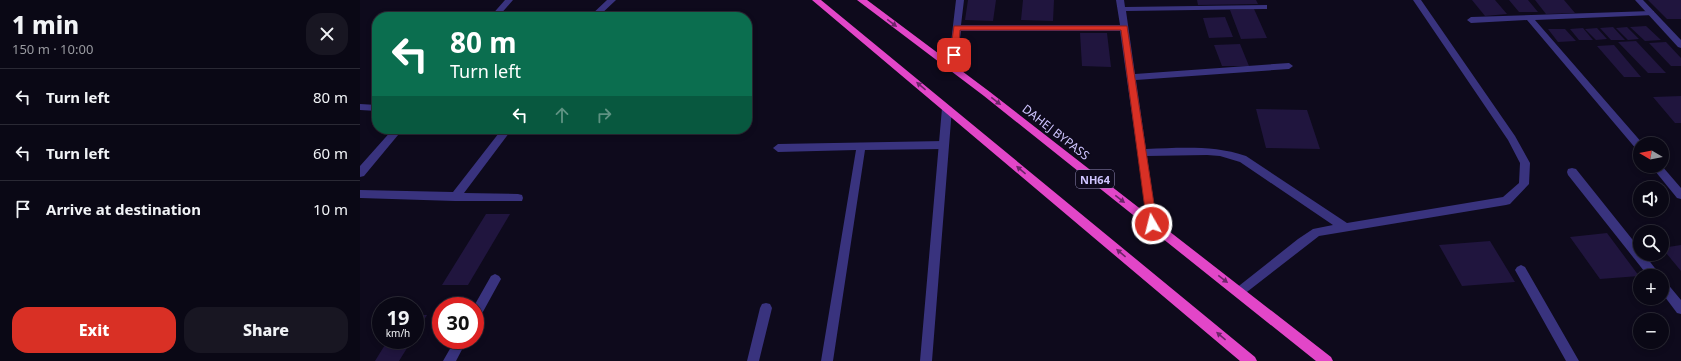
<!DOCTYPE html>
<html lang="en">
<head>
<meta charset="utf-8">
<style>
  body { margin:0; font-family:"Noto Sans",sans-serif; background:#181622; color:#f1f3f6; height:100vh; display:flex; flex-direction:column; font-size:15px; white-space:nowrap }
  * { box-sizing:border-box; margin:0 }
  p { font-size:13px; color:#999aa0 }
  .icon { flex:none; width:22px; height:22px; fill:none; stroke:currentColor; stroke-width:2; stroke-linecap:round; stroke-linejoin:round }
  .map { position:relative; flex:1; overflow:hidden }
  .sheet { display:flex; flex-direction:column; background:#0a0815; width:360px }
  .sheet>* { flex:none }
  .banner { position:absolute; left:12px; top:12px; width:380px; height:122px; border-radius:16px; box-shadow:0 2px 6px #0003,0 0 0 1px #2a2934; background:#0b6e4f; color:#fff; overflow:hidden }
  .needle { width:26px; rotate:280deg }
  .fabs { position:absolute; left:1273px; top:137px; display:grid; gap:8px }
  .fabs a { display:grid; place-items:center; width:36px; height:36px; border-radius:50%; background:#0a0815; box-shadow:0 2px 6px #0003,0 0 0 1px #2a2934; font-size:20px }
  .speed { position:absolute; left:12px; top:297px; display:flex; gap:8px; font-size:20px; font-weight:700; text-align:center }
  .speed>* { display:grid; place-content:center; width:52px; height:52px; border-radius:50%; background:#0a0815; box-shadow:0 2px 6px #0003,0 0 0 1px #2a2934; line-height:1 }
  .speed small { font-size:10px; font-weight:400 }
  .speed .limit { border:6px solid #d22; background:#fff; color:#111 }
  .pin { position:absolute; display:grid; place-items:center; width:34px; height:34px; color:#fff; margin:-17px; border-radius:8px; box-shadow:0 2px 6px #0006 }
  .me { position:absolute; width:44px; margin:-22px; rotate:352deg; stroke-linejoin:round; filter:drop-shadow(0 0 3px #0008) }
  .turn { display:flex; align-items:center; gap:14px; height:84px; padding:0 12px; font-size:18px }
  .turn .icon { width:52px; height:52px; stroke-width:2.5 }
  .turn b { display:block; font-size:28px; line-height:34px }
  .lanes { display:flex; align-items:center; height:38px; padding:0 12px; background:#0003; justify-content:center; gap:20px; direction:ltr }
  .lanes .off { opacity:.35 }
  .round { display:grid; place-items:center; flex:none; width:42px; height:42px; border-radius:16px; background:#181622 }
  .headline { display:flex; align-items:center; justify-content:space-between; height:68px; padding:0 12px }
  h1 { font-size:24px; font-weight:800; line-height:30px }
  .action { display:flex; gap:8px; margin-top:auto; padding:8px 12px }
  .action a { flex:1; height:46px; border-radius:16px; background:#d93025; color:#fff; font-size:16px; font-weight:800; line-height:46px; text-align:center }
  .action a+a { background:#181622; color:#f1f3f6 }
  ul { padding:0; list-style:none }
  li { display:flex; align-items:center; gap:12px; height:56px; padding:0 12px; border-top:1px solid #2a2934 }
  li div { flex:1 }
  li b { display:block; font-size:15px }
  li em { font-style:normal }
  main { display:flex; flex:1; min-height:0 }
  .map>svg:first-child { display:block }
  .building { fill:#20153e }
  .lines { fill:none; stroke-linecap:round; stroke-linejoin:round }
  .service { fill:#39337e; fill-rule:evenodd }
  .minor { fill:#39337e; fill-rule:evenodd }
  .tertiary { fill:#39337e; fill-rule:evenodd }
  .trunk { fill:#e246c8; fill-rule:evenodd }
  .oneway { fill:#6d2569 }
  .route { fill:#d93025; stroke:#8d1f18 }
  .labels { text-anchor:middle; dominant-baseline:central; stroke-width:3; stroke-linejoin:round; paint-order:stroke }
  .shield { fill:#0e0a1c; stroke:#958dbb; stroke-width:1 }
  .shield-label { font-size:11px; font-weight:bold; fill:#cfc5ff }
  .street-label { font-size:12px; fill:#cfc5ff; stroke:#0e0a1c }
</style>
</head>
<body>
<main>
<section class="sheet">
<div class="headline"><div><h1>1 min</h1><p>150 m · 10:00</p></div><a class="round"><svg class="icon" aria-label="close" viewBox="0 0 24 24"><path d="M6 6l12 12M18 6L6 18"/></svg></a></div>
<ul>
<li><svg class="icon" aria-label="left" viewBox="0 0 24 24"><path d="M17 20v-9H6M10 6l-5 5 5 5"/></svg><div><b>Turn left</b></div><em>80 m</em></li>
<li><svg class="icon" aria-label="left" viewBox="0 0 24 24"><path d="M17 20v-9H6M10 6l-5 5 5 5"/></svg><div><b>Turn left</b></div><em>60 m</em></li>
<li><svg class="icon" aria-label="arrive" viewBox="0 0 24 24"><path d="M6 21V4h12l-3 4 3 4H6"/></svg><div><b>Arrive at destination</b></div><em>10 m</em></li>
</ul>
<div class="action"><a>Exit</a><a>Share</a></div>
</section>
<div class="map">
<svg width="1321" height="361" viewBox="0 0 1321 361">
  <rect width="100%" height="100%" fill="#0e0a1c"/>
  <!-- building -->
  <path class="building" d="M608 0H636L633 21 605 20Z
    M663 0H694L693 21 661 20Z
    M837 0H896L898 4 838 5Z
    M1112 0H1135L1147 14 1125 16Z
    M1149 0H1168L1178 12H1159Z
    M1175 0H1204L1215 13 1186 14Z
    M1288 0H1321V19H1307Z
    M894 9 907 38 881 39 870 10Z
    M865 17 873 37 849 38 843 18Z
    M1286 26 1301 40 1285 41 1270 27Z
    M1253 27 1265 40H1251L1240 28Z
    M1267 27 1279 39 1268 40 1256 28Z
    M1223 28 1233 40H1219L1210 29Z
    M1237 28 1247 39 1236 40 1225 29Z
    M1188 29H1205L1216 41 1198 42Z
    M720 33H747L751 67 722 66Z
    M1276 41 1306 73H1288L1258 42Z
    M1306 42 1321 58V66H1311L1289 43Z
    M880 44 889 66H862L854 45Z
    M1254 45 1281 77H1264L1237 46Z
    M1321 96V123H1315L1293 97Z
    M896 109 947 110 960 149 906 148Z
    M126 214H150L108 285H82Z
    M1247 233 1279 276 1240 279 1210 237Z
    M1130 241 1155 282 1102 286 1079 245Z
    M1321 245V271L1302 248Z
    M55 315H67L55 334Z
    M28 340H52L39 361H15Z"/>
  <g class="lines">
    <!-- service -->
    <path class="service" d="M247 0H256L238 17H229Z
      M0 104 17 105V111L0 110Z
      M142 129H152L104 193 158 194 162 195 163 198 162 201H95L0 198V190L93 192Z
      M584 141 589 145 584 149 505 150 473 361H461L496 150 418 152 413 148 418 144Z
      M135 274 139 276 141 279 119 319 115 320 114 306 131 276Z
      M406 303 410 304 412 308 399 361H387L400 308 402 304Z
      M95 340H107L96 361H83Z"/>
    <!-- minor -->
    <path class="minor" d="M145 0H153L138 17H130Z
      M596 0H604L601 25H760L756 0H764L765 7 907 5V9H904L766 11 775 74 929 63 933 66 929 69 776 80 786 149C820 148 853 145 886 156L987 223 1143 197 1159 183 1160 163 1148 140 1053 0H1061L1155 136 1170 163 1169 184 1150 204 1146 205 959 236 883 295 879 297 875 295 873 292 875 289 938 239 953 229 973 225 880 162 860 156 847 155 787 156 797 224 796 227 792 228 788 227 760 31H601L596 68 592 71 588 68Z
      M1291 11H1294V15L1175 20 1283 144H1280V151L1277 150 1167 20 1111 23 1107 20 1111 17Z
      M587 105 592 108 572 361H560L582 108Z
      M33 129H43L4 176 0 177V166Z
      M1291 166H1302L1321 188V199L1317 198Z
      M1212 168 1216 169 1280 249V254H1284L1301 276H1288L1208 175 1207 172 1208 169Z
      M1161 265 1165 267 1219 361H1206L1155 270 1157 267Z
      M1302 280 1306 282 1321 300V314L1317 313 1302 293Z"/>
    <!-- tertiary -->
    <path class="tertiary" d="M1275 0H1283L1321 40V48L1318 47Z"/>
    <!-- trunk -->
    <path class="trunk" d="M452 0H461L895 357 897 361H880Z
      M497 0H507L630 92 971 357 973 361H956L624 96Z"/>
  </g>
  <!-- one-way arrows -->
  <defs><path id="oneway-solid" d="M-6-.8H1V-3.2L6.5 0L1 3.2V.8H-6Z"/></defs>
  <g class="oneway">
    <use href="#oneway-solid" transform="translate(532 23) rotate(37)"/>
    <use href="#oneway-solid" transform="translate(561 86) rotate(-140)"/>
    <use href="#oneway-solid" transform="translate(636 101) rotate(38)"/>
    <use href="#oneway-solid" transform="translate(661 170) rotate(-140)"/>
    <use href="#oneway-solid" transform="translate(760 199) rotate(38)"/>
    <use href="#oneway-solid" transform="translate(761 253) rotate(-140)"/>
    <use href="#oneway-solid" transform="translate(863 279) rotate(38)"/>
    <use href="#oneway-solid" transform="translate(861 336) rotate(-140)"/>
  </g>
  <!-- route -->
  <path class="route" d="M594 26H767L797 224 796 227H789L787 224 761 30H600L598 55 594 57 590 55Z"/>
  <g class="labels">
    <!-- shield labels -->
    <rect class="shield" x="716" y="170" width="38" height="18" rx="3"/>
    <g class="shield-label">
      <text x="735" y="179">NH64</text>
    </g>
    <!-- street labels -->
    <g class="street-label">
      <text transform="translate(696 132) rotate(38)">DAHEJ BYPASS</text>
    </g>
  </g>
</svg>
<div class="fabs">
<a><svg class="needle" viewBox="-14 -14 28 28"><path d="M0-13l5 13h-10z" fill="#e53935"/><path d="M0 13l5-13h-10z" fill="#999aa0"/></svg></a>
<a><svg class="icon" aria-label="sound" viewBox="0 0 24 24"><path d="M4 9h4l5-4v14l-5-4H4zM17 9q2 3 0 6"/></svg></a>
<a><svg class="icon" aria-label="search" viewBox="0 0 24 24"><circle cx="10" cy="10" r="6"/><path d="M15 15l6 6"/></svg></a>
<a>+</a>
<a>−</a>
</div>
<div class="speed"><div>19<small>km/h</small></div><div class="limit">30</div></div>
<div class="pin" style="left:594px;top:55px;background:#d93025"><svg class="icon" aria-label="arrive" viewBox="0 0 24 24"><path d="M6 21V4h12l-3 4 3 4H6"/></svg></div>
<svg class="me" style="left:792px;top:224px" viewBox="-20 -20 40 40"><circle r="17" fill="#d93025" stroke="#fff" stroke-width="3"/><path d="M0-11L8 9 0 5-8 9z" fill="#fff"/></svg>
<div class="banner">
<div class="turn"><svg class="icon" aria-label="left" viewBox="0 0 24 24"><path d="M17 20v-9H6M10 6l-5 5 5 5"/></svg><div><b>80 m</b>Turn left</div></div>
<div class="lanes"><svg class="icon" aria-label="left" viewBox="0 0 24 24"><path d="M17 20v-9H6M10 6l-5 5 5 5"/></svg><svg class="icon off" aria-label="ahead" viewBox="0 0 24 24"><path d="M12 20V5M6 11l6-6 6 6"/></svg><svg class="icon off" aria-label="right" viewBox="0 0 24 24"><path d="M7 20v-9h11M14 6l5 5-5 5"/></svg></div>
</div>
</div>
</main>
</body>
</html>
